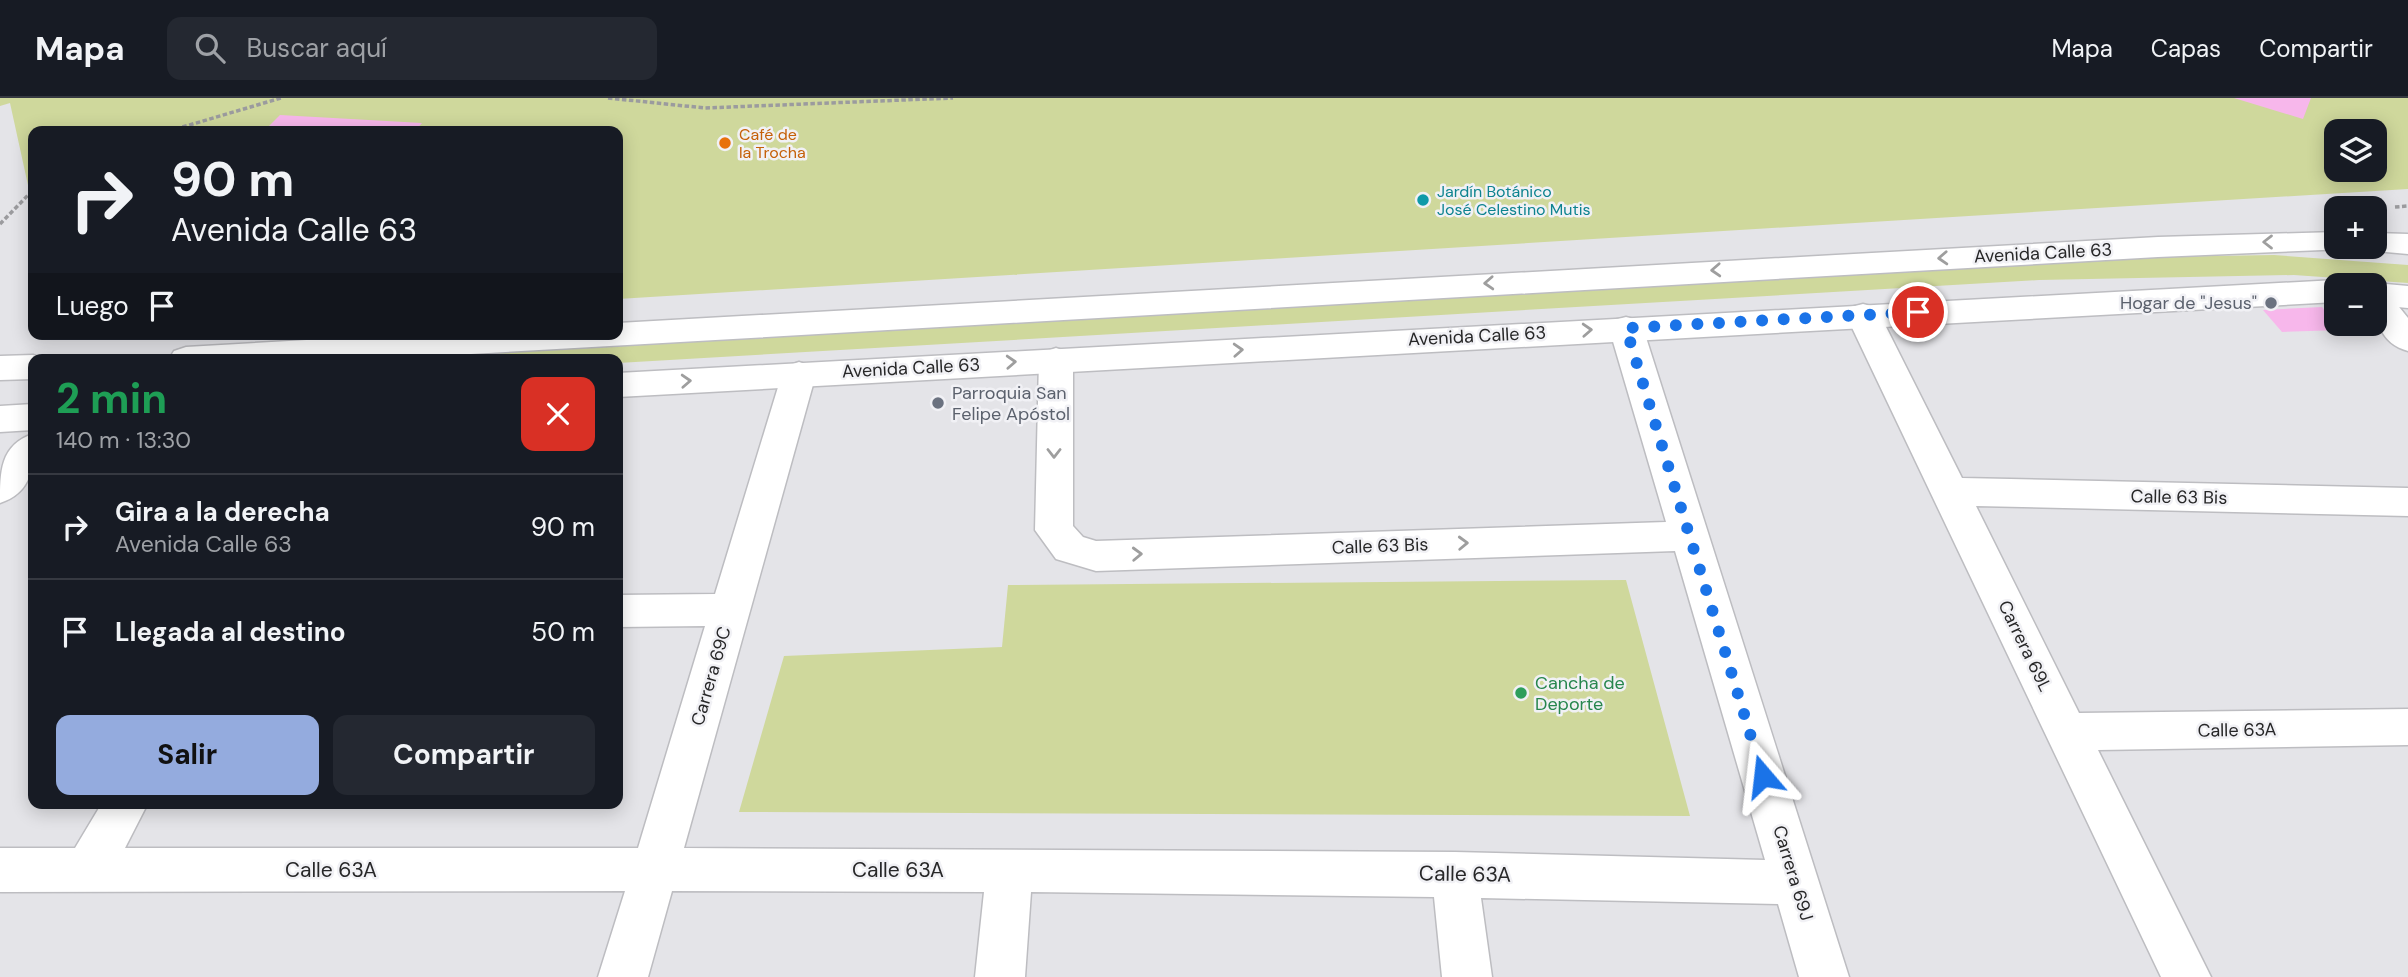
<!DOCTYPE html>
<html lang="es">
<head>
<meta charset="utf-8">
<style>
  body { margin:0; font-family:"DM Sans",sans-serif; background:#242831; color:#f1f3f6; height:100vh; display:flex; flex-direction:column; font-size:26px; white-space:nowrap }
  * { box-sizing:border-box; margin:0 }
  p { font-size:23px; color:#9ea1a6 }
  .icon { flex:none; width:38px; height:38px; fill:none; stroke:currentColor; stroke-width:2; stroke-linecap:round; stroke-linejoin:round }
  .map { position:relative; flex:1; overflow:hidden }
  .sheet { position:absolute; left:28px; top:256px; width:595px; height:455px; display:flex; flex-direction:column; background:#171b24; border-radius:14px; box-shadow:0 4px 18px #0003 }
  .sheet>* { flex:none }
  .banner { position:absolute; left:28px; top:28px; width:595px; height:214px; border-radius:14px; box-shadow:0 4px 18px #0003; background:#171b24; color:#f1f3f6; overflow:hidden }
  .fabs { position:absolute; left:2324px; top:21px; display:grid; gap:14px }
  .fabs a { display:grid; place-items:center; width:63px; height:63px; border-radius:14px; background:#171b24; box-shadow:0 4px 18px #0003; font-size:35px }
  .pin { position:absolute; display:grid; place-items:center; width:60px; height:60px; color:#fff; margin:-30px; border:4px solid #fff; border-radius:50%; box-shadow:0 2px 7px #0007 }
  .me { position:absolute; width:77px; margin:-38px; rotate:343deg; stroke-linejoin:round; filter:drop-shadow(0 0 5px #0008) }
  .turn { display:flex; align-items:center; gap:24px; height:147px; padding:0 28px; font-size:32px }
  .turn .icon { width:91px; height:91px; stroke-width:2.5 }
  .turn b { display:block; font-size:49px; line-height:60px }
  .then { display:flex; align-items:center; height:66px; padding:0 28px; background:#0003; gap:14px; font-size:26px }
  .round { display:grid; place-items:center; flex:none; width:74px; height:74px; border-radius:14px; background:#242831 }
  .headline { display:flex; align-items:center; justify-content:space-between; height:119px; padding:0 28px }
  h1 { font-size:42px; font-weight:700; line-height:52px; color:#1e9e55 }
  .primary-button { display:flex; gap:14px; margin-top:auto; padding:14px 28px }
  .primary-button a { flex:1; height:80px; border-radius:14px; background:#94abde; color:#111; font-size:28px; font-weight:700; line-height:80px; text-align:center }
  .primary-button a+a { background:#242831; color:#f1f3f6 }
  ul { padding:0; list-style:none }
  li { display:flex; align-items:center; gap:21px; height:105px; padding:0 28px; border-top:2px solid #363941 }
  li div { flex:1 }
  li b { display:block; font-size:26px }
  li em { font-style:normal }
  header { display:flex; align-items:center; gap:42px; box-sizing:border-box; height:98px; padding:0 35px; background:#171b24; border-bottom:2px solid #363941 }
  header strong { font-size:33px }
  nav { display:flex; gap:38px; margin-inline-start:auto; font-size:24px }
  .search { width:490px; height:63px; background:#242831; display:flex; align-items:center; gap:18px; box-sizing:border-box; padding:0 24px; border-radius:14px; color:#9ea1a6; font-size:26px }
  .map>svg:first-child { display:block }
  .green { fill:#cfd89c; fill-rule:evenodd }
  .building { fill:#f7b7eb }
  .lines { fill:none; stroke-linecap:round; stroke-linejoin:round }
  .minor-casing { stroke:#bdbdc1; stroke-width:3 }
  .major-casing { stroke:#bdbdc1; stroke-width:3 }
  .path { stroke:#9b9b9e; stroke-width:3.5; stroke-dasharray:4.5 2.5; stroke-linecap:butt }
  .minor { fill:#fff; fill-rule:evenodd }
  .major { fill:#fff; fill-rule:evenodd }
  .oneway { stroke:#9e9e9e }
  .route { stroke:#1a73e8; stroke-width:12; stroke-dasharray:0 21.6 }
  .food-dot { fill:#e8710a; stroke:#f1f1f5; stroke-width:2.5 }
  .culture-dot { fill:#0f9aa8; stroke:#f1f1f5; stroke-width:2.5 }
  .worship-dot { fill:#6b7280; stroke:#f1f1f5; stroke-width:2.5 }
  .leisure-dot { fill:#2e9e5b; stroke:#f1f1f5; stroke-width:2.5 }
  .labels { text-anchor:middle; dominant-baseline:central; stroke-width:5; stroke-linejoin:round; paint-order:stroke }
  .far-food-label { font-size:16px; fill:#c56008; stroke:#f1f1f5; text-anchor:start }
  .far-culture-label { font-size:16px; fill:#0d838f; stroke:#f1f1f5; text-anchor:start }
  .street-label { font-size:18px; fill:#272728; stroke:#f1f1f5 }
  .worship-label { font-size:18px; fill:#5b616d; stroke:#f1f1f5; text-anchor:end }
  .leisure-label { font-size:18px; fill:#27864d; stroke:#f1f1f5; text-anchor:start }
  .near-street-label { font-size:21px; fill:#272728; stroke:#f1f1f5 }
</style>
</head>
<body>
<header>
<strong>Mapa</strong>
<div class="search"><svg class="icon" aria-label="search" viewBox="0 0 24 24"><circle cx="10" cy="10" r="6"/><path d="M15 15l6 6"/></svg>Buscar aquí</div>
<nav><a>Mapa</a><a>Capas</a><a>Compartir</a></nav>
</header>
<div class="map">
<svg width="2408" height="879" viewBox="0 0 2408 879">
  <rect width="100%" height="100%" fill="#e4e4e8"/>
  <!-- green -->
  <path class="green" d="M0 0H2408V91L618 201V33H33V110L10 5 0 8ZM2336 33H2375V72H2336Z
    M2274 157 2408 167V185L2294 177 2039 182 618 265V261H322L2153 159Z
    M1626 482 1690 718 739 714 784 558 1002 549 1008 487Z"/>
  <!-- building -->
  <path class="building" d="M2234 0H2311L2303 21Z
    M280 17 422 25 415 33H264Z
    M2322 209 2341 232 2282 234 2263 212Z"/>
  <g class="lines">
    <!-- minor casing -->
    <g class="minor-casing">
      <path id="minor" d="M2375 191 2387 194 2408 220V253C2378 245 2374 218 2375 191Z
        M1863 206 1875 209 1880 217 1962 380 2408 390V418L1976 408 2079 615 2408 611V647L2098 652 2211 879H2161L1846 217 1851 209Z
        M1626 219 1638 222 1643 230 1849 879H1799L1778 806 1481 800 1492 879H1442L1434 799 1031 794 1025 879H975L984 794 672 793 648 879H598L625 793 0 794V750H75L102 705H148L125 750H638L705 528 618 529V497L715 496 782 276 787 268 799 264 811 268 816 276 684 750 1455 754 1765 762 1675 453 1096 473 1056 461 1035 432 1039 262 1044 254 1056 250 1068 254 1073 262V428L1083 439 1096 443 1666 424 1609 230 1614 222Z
        M33 336C34 366 34 394 0 405 0 374 0 347 33 336Z"/>
    </g>
    <!-- major casing -->
    <g class="major-casing">
      <path id="major" d="M2336 134V149H2349L2347 151 2158 159 384 261H169L174 253 186 249 411 236H618V225L2158 139Z
        M2375 135 2408 136V156L2364 152 2362 149H2375Z
        M2336 182 2349 187H2336V204L618 299V275Z
        M2375 185 2408 188V210L2375 207V187H2368Z
        M33 257 45 261H33V281L0 282V258Z
        M33 306V332L0 334V308Z"/>
    </g>
    <!-- path -->
    <path class="path" d="M608 0 705 10 953 0
      M169 33 281 0
      M2395 109 2408 108
      M0 126 33 92
      M54 238 88 236"/>
    <!-- minor -->
    <use href="#minor" class="minor"/>
    <!-- major -->
    <use href="#major" class="major"/>
  </g>
  <!-- one-way arrows -->
  <defs><path id="oneway-chevron" d="M-2-3.5L2.5 0L-2 3.5" fill="none" stroke-width="1.6" stroke-linecap="round" stroke-linejoin="round" transform="scale(1.75)"/></defs>
  <g class="oneway">
    <use href="#oneway-chevron" transform="translate(2268 144) rotate(180)"/>
    <use href="#oneway-chevron" transform="translate(1943 160) rotate(177)"/>
    <use href="#oneway-chevron" transform="translate(1716 172) rotate(177)"/>
    <use href="#oneway-chevron" transform="translate(1489 185) rotate(177)"/>
    <use href="#oneway-chevron" transform="translate(1587 232) rotate(-3)"/>
    <use href="#oneway-chevron" transform="translate(1238 252) rotate(-3)"/>
    <use href="#oneway-chevron" transform="translate(1011 264) rotate(-3)"/>
    <use href="#oneway-chevron" transform="translate(686 283) rotate(-3)"/>
    <use href="#oneway-chevron" transform="translate(1054 355) rotate(90)"/>
    <use href="#oneway-chevron" transform="translate(1463 445) rotate(-2)"/>
    <use href="#oneway-chevron" transform="translate(1137 456) rotate(-2)"/>
  </g>
  <g class="lines">
    <!-- route -->
    <path class="route" d="M1763 678 1626 230 1918 214"/>
  </g>
  <!-- markers -->
  <circle class="food-dot" cx="725" cy="45" r="7"/>
  <circle class="culture-dot" cx="1423" cy="102" r="7"/>
  <g class="worship-dot">
    <circle cx="2271" cy="205" r="7"/>
    <circle cx="938" cy="305" r="7"/>
  </g>
  <circle class="leisure-dot" cx="1521" cy="595" r="7"/>
  <g class="labels">
    <!-- far-food labels -->
    <g class="far-food-label">
      <text x="739" y="36">Café de<tspan x="739" dy="18">la Trocha</tspan></text>
    </g>
    <!-- far-culture labels -->
    <g class="far-culture-label">
      <text x="1437" y="93">Jardín Botánico<tspan x="1437" dy="18">José Celestino Mutis</tspan></text>
    </g>
    <!-- street labels -->
    <g class="street-label">
      <text transform="translate(2043 155) rotate(-3)">Avenida Calle 63</text>
      <text transform="translate(1477 238) rotate(-3)">Avenida Calle 63</text>
      <text transform="translate(911 270) rotate(-3)">Avenida Calle 63</text>
      <text transform="translate(2179 399) rotate(1)">Calle 63 Bis</text>
      <text transform="translate(1380 448) rotate(-2)">Calle 63 Bis</text>
      <text transform="translate(2025 548) rotate(64)">Carrera 69L</text>
      <text transform="translate(711 578) rotate(-74)">Carrera 69C</text>
      <text transform="translate(2237 632) rotate(-1)">Calle 63A</text>
      <text transform="translate(1793 775) rotate(73)">Carrera 69J</text>
    </g>
    <!-- worship labels -->
    <g class="worship-label">
      <text x="2257" y="205">Hogar de "Jesus"</text>
      <text x="952" y="295" text-anchor="start">Parroquia San<tspan x="952" dy="21">Felipe Apóstol</tspan></text>
    </g>
    <!-- leisure labels -->
    <g class="leisure-label">
      <text x="1535" y="585">Cancha de<tspan x="1535" dy="21">Deporte</tspan></text>
    </g>
    <!-- near-street labels -->
    <g class="near-street-label">
      <text x="331" y="772">Calle 63A</text>
      <text x="898" y="772">Calle 63A</text>
      <text transform="translate(1465 776) rotate(1)">Calle 63A</text>
    </g>
  </g>
</svg>
<div class="fabs">
<a><svg class="icon" aria-label="layers" viewBox="0 0 24 24"><path d="M12 4l9 5-9 5-9-5zM3 14l9 5 9-5"/></svg></a>
<a>+</a>
<a>−</a>
</div>
<div class="pin" style="left:1918px;top:214px;background:#d93025"><svg class="icon" aria-label="arrive" viewBox="0 0 24 24"><path d="M6 21V4h12l-3 4 3 4H6"/></svg></div>
<svg class="me" style="left:1763px;top:678px" viewBox="-20 -20 40 40"><path d="M0-17L14 15 0 8-14 15z" fill="#1a73e8" stroke="#fff" stroke-width="4"/></svg>
<div class="banner">
<div class="turn"><svg class="icon" aria-label="right" viewBox="0 0 24 24"><path d="M7 20v-9h11M14 6l5 5-5 5"/></svg><div><b>90 m</b>Avenida Calle 63</div></div>
<div class="then">Luego<svg class="icon" aria-label="arrive" viewBox="0 0 24 24"><path d="M6 21V4h12l-3 4 3 4H6"/></svg></div>
</div>
<section class="sheet">
<div class="headline"><div><h1>2 min</h1><p>140 m · 13:30</p></div><a class="round" style="background:#d93025;color:#fff"><svg class="icon" aria-label="close" viewBox="0 0 24 24"><path d="M6 6l12 12M18 6L6 18"/></svg></a></div>
<ul>
<li><svg class="icon" aria-label="right" viewBox="0 0 24 24"><path d="M7 20v-9h11M14 6l5 5-5 5"/></svg><div><b>Gira a la derecha</b><p>Avenida Calle 63</p></div><em>90 m</em></li>
<li><svg class="icon" aria-label="arrive" viewBox="0 0 24 24"><path d="M6 21V4h12l-3 4 3 4H6"/></svg><div><b>Llegada al destino</b></div><em>50 m</em></li>
</ul>
<div class="primary-button"><a>Salir</a><a>Compartir</a></div>
</section>
</div>
</body>
</html>
